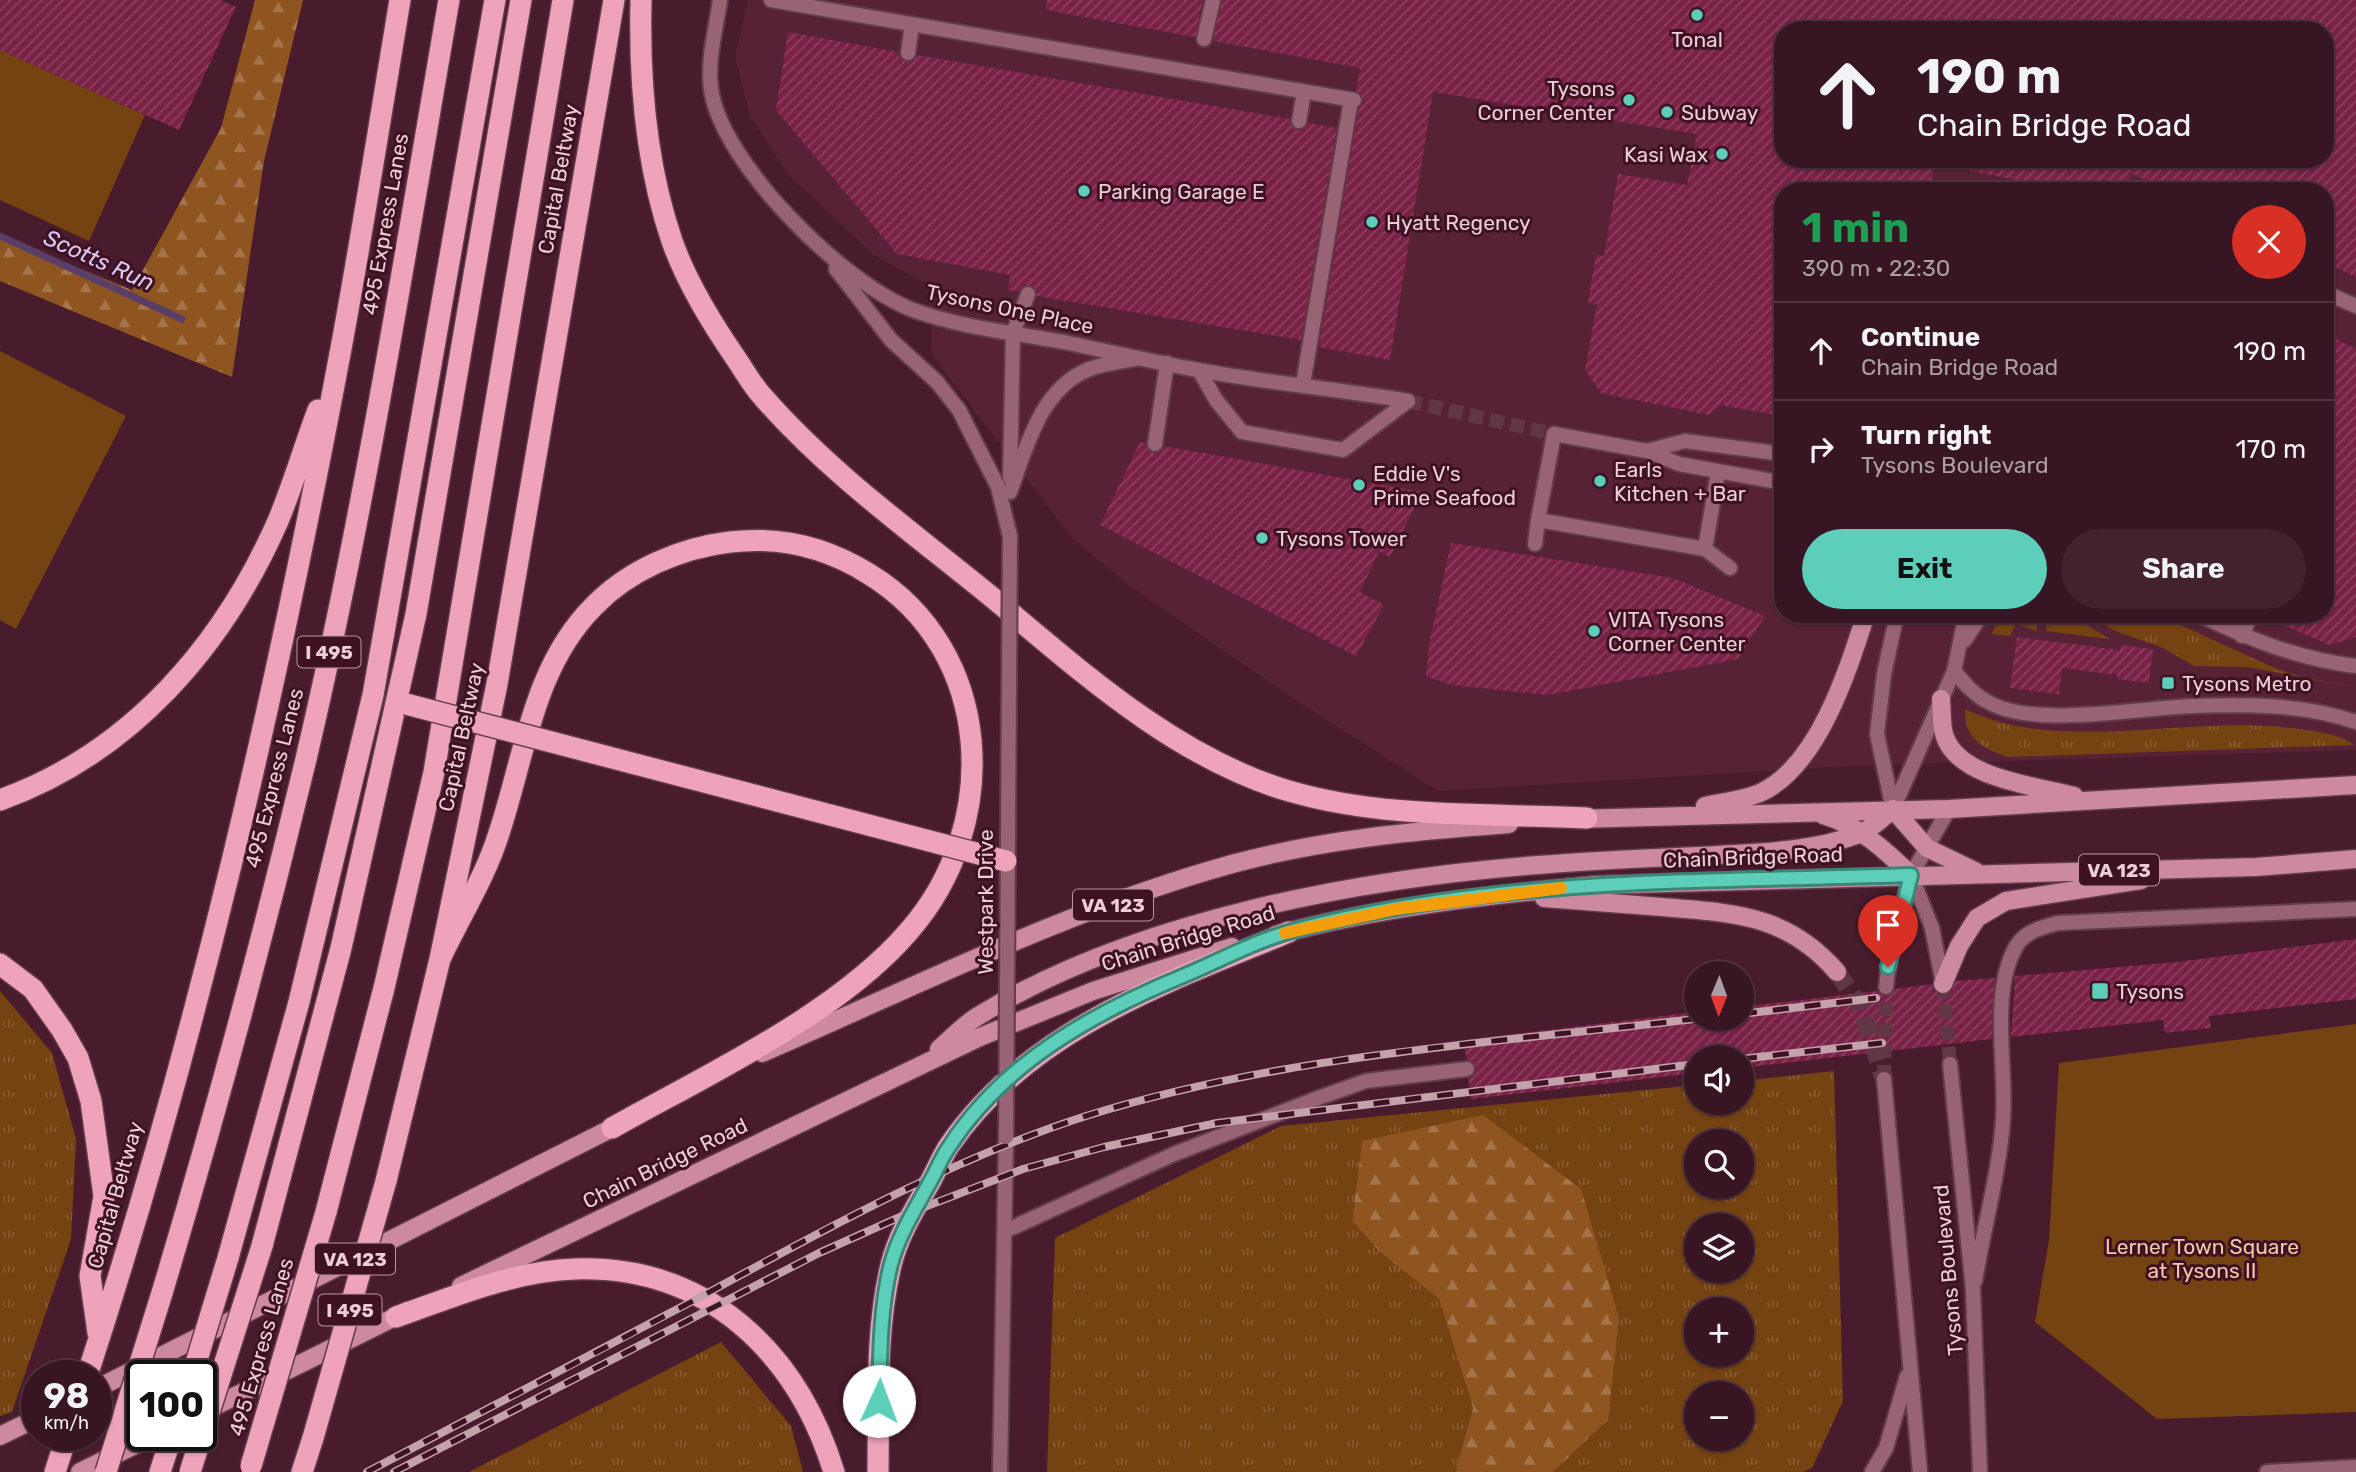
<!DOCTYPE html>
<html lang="en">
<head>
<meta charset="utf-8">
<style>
  body { margin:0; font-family:Rubik,sans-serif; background:#42222f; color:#f1f3f6; height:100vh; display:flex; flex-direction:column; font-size:26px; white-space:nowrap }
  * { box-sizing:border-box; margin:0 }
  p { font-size:23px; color:#aa9fa5 }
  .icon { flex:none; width:38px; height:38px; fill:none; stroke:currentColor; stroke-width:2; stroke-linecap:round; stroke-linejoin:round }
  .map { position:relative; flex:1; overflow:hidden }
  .panel { position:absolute; left:1774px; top:182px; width:560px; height:441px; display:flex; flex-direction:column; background:#371522; border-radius:28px; box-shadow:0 2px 5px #0004,0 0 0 2px #513440 }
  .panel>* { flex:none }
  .hud { position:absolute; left:1774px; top:21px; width:560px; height:147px; border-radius:28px; box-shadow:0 2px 5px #0004,0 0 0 2px #513440; background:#371522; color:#f1f3f6; overflow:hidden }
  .needle { width:46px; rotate:181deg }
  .controls { position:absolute; left:1684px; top:961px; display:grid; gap:14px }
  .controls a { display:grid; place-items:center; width:70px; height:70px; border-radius:50%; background:#371522; box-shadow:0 2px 5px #0004,0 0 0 2px #513440; font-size:35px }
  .speed { position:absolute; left:21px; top:1360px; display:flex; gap:14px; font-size:35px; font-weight:700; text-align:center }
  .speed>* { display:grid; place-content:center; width:91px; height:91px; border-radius:50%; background:#371522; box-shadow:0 2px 5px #0004,0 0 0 2px #513440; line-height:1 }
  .speed small { font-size:18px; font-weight:400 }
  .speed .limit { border:4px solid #111; border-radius:10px; background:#fff; color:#111 }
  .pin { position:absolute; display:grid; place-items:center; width:60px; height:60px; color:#fff; margin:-72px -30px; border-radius:50% 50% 50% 0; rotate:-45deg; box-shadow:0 0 7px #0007 }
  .pin .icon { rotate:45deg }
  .me { position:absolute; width:77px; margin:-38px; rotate:2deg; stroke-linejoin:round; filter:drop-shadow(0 0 5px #0008) }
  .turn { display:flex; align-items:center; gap:24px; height:147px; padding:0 28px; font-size:32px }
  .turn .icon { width:91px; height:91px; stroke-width:2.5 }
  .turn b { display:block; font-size:49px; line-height:60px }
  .round { display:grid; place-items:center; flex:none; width:74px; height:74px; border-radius:37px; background:#42222f }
  .overview { display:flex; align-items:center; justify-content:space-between; height:119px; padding:0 28px }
  h1 { font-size:42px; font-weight:700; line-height:52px; color:#1e9e55 }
  .button { display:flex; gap:14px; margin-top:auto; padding:14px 28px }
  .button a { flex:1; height:80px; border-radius:42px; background:#5dceb9; color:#111; font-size:28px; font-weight:700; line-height:80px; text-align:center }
  .button a+a { background:#42222f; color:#f1f3f6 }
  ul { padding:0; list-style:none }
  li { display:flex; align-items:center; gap:21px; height:98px; padding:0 28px; border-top:2px solid #513440 }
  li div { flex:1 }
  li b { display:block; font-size:26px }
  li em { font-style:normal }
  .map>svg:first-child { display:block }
  .built { fill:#572236; fill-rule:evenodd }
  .grass { fill:url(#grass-tufts); fill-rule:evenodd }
  .forest { fill:url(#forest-firs) }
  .park { fill:#754211 }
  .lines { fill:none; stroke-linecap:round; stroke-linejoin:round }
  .stream { stroke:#593e67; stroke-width:7 }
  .building { fill:url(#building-hatch) }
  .tertiary-tunnel { stroke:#613746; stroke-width:14; stroke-dasharray:14 7; stroke-linecap:butt }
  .primary-tunnel { stroke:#613746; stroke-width:18; stroke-dasharray:18 9; stroke-linecap:butt }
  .service-casing { stroke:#623c4b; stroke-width:18 }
  .tertiary-casing { stroke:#623c4b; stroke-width:18 }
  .primary-casing { stroke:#623c4b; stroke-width:21 }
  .motorway-casing { stroke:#623c4b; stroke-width:24 }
  .service { stroke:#986374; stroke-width:14 }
  .tertiary { stroke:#986374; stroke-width:14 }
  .primary { stroke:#cc899f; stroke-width:18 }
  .motorway { stroke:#eea3bb; stroke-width:21 }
  .rail-casing { stroke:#c3a2ac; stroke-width:8 }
  .rail { stroke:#3e1223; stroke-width:5; stroke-dasharray:16; stroke-linecap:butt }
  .tertiary-bridge-casing { stroke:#623c4b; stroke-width:18; stroke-linecap:butt }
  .motorway-bridge-casing { stroke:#623c4b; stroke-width:24; stroke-linecap:butt }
  .tertiary-bridge { stroke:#986374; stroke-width:14 }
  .motorway-bridge { stroke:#eea3bb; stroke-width:21 }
  .route-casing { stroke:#3c8678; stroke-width:18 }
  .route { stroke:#5dceb9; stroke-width:12 }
  .slow { stroke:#f59e0b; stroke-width:12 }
  .poi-dot { fill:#5dceb9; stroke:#3e1223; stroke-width:2.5 }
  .labels { text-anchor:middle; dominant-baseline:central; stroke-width:6; stroke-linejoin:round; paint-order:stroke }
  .shield { fill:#3e1223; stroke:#b896a0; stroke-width:2 }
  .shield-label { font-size:19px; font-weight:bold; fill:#ecced6 }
  .poi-label { font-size:21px; fill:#ecced6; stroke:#3e1223; text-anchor:start }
  .street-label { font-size:21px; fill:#ecced6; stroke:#3e1223 }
  .park-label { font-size:21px; fill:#f1c8a8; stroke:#3e1223 }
  .water-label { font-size:23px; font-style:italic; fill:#d8caf7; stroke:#3e1223 }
</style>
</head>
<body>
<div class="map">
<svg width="2356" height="1472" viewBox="0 0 2356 1472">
  <defs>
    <pattern id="grass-tufts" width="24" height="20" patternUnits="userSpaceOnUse" patternTransform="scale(1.75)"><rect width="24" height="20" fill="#754211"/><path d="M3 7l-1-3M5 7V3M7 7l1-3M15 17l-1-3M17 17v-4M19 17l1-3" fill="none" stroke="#895c33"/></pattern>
    <pattern id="forest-firs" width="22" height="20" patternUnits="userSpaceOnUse" patternTransform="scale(1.75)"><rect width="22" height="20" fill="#8f5520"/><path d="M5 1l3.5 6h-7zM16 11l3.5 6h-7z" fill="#a4744a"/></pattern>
    <pattern id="building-hatch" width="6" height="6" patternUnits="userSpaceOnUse" patternTransform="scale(1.75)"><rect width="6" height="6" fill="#7a2146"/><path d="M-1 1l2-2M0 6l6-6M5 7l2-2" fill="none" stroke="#8d4060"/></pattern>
  </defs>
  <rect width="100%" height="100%" fill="#491c2d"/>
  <!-- built -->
  <path class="built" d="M748 0H2356V750L1851 766 1438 791 1297 701 1135 590 1072 538 932 355 929 285 875 256 789 176 750 116 735 56ZM1783 30H2326V159H1783ZM1783 191H2326V614H1783Z"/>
  <!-- grass -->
  <path class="grass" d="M2001 614H2037V631L2016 624 2010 636 1992 634Z
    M2047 614H2068L2110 639 2046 631Z
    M2087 614H2156L2275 668 2308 679 2356 687 2247 667 2194 666 2161 647 2115 631Z
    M1965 709C2060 756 2192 713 2298 729 2316 731 2340 734 2354 745L2007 757C1982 748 1964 739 1965 709Z
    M0 991 52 1053 76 1139 71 1239 12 1412 0 1416Z
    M1834 1071 1843 1401 1812 1468 1803 1472H1553L1608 1420 1362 1141 1352 1221 1381 1253 1439 1299 1473 1408 1455 1472H1047L1055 1238 1281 1126 1696 1085V1102H1741V1081ZM1696 1141H1741V1186H1696ZM1696 1225H1741V1270H1696ZM1696 1309H1741V1354H1696ZM1696 1393H1741V1438H1696Z
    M721 1342 791 1426 803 1472H469Z"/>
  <!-- forest -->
  <path class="forest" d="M255 0H303L264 161 232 377 0 281V236L132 290 221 128Z
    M1483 1115 1581 1189 1619 1318 1608 1420 1553 1472H1455L1473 1408 1439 1299 1381 1253 1352 1221 1362 1141Z"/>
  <!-- park -->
  <path class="park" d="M0 50 145 115 89 241 0 200Z
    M0 351 126 416 16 629 0 620Z
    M2356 1024V1412L2157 1419 2035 1322 2049 1240 2059 1063Z"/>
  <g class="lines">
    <!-- stream -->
    <path class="stream" d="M0 236 182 319"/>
  </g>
  <!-- building -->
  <path class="building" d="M0 0H221L236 7 179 130 0 50Z
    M1047 0H1203L1195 37 1046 10Z
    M1222 0H2356V277L2326 263V191H2171L2132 174 2124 191H2074L1960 169 1961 159H2326V30H1783V159H1935L1930 191H1783V416L1720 405 1709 415 1601 393 1585 370 1597 304 1588 303 1596 254 1604 256 1618 174 1687 185 1697 134 1433 92 1390 360 1319 347 1359 108 1364 101 1356 91 1360 68 1213 41Z
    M788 32 898 52 899 57 906 62H912L917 55 1290 119 1297 130H1303L1308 123 1337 128 1301 340 1037 296 1031 285 1023 286 1018 292 1008 290 1010 275 897 254 776 110Z
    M2326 334 2356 349V637L2330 645 2260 615 2326 614Z
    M1140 442 1145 443 1153 453H1159L1164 446 1422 492 1390 557 1379 551 1360 592 1384 605 1356 656 1100 525Z
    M1451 543 1673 578 1765 616 1738 659 1548 695 1451 685 1426 676 1429 645Z
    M2017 637 2120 650 2121 645 2153 649 2149 683 2117 679V675L2062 668 2059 694 2010 688Z
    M2356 939V999L2209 1016 2211 1028 2165 1033 2163 1020 2011 1037 2015 976 2177 962Z
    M1995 978 1992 1039 1741 1068V1057H1696V1073L1471 1099 1468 1078 1477 1069 1474 1063 1466 1059 1464 1040 1696 1012V1018H1741V1007L1877 991 1885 997 1895 989 1932 984 1934 991 1945 995 1950 993 1956 981Z"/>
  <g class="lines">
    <!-- tertiary-tunnel -->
    <path class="tertiary-tunnel" d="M1408 401 1554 434
      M1943 984 1950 1064
      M1884 1079 1886 987"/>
    <!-- primary-tunnel -->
    <path class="primary-tunnel" d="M1837 972 1861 1007 1884 1079"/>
    <!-- service casing -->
    <g class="service-casing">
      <path id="service" d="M771 0 1354 100
        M1204 39 1213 0
        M908 53 912 24
        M1299 121 1304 92
        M2326 293 2356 306
        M1013 333 1028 294
        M1199 370 1216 400 1242 432 1343 450 1408 401
        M1303 384 1351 100
        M1554 434 1538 520 1705 549 1718 472
        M1155 444 1167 363
        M1535 544 1538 520
        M1705 549 1730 568
        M2242 636 2251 614
        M1954 671C1965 684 1975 696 1990 703 2035 728 2140 708 2192 706 2247 704 2303 704 2356 722
        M1005 1231 1174 1154 1321 1097 1366 1081 1467 1069
        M1975 1281C1983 1231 2000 1169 2003 1119 2007 1068 1989 991 2017 945 2026 931 2043 927 2058 923L2356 909"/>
    </g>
    <!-- tertiary casing -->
    <g class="tertiary-casing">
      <path id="tertiary" d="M720 0C716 29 707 60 711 89 721 163 844 284 913 310 962 328 1017 333 1068 343 1111 352 1154 362 1198 370 1267 383 1338 389 1408 401
        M836 269 891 340 937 382 959 410 998 487 1010 536
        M1554 434 1647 451 1679 464 1783 483
        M1647 451 1685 441 1783 454
        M1010 478 1013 333
        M1010 492C1026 449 1040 390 1087 370 1101 364 1120 362 1135 359
        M2197 614C2249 639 2298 659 2356 666
        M1965 640 1982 614
        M1893 809 1954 671 1966 614
        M1893 809 1877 734 1884 674 1897 614
        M1911 875 1932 928 1943 984
        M1886 987 1891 947 1911 875 1949 809
        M1950 1064 1973 1290 1980 1472
        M1884 1079 1920 1472
        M1000 1472 1006 1137
        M1872 1472 1886 1448 1907 1376
        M2267 1472 2356 1467"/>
    </g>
    <!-- primary casing -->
    <g class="primary-casing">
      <path id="primary" d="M1941 699C1942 711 1941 727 1945 737 1960 779 2037 786 2074 796
        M1705 806C1723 802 1746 800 1762 792 1819 764 1848 670 1866 614
        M1893 809 1927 848 1975 871
        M1823 815C1858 825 1885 850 1911 875
        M1575 819 1949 809 2356 785
        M1544 898C1584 901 1623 904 1662 907 1733 913 1787 914 1837 972
        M1276 935C1380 907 1488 895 1596 885L2256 867 2356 859
        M1943 984 1959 946 1977 918 2006 901 2141 880
        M939 1049C952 1038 965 1023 980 1015 1135 920 1358 879 1538 865 1598 860 1658 858 1718 855 1765 852 1814 851 1859 834 1872 829 1882 818 1893 809
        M762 1053C917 986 1069 909 1232 864 1324 839 1415 831 1509 824
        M461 1286 980 1037 1093 991 1232 947
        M96 1389 624 1122
        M203 1412 407 1311
        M0 1436 37 1418
        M80 1472 155 1435"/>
    </g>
    <!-- motorway casing -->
    <g class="motorway-casing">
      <path id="motorway" d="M641 0C639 79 646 165 672 241 686 281 711 322 735 357 744 370 752 385 763 397 831 475 919 537 999 603 1085 675 1179 759 1289 791 1384 819 1489 813 1587 818
        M0 800C131 753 223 646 278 521 293 485 304 447 318 410
        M440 959C459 918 486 876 499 833 525 755 533 667 594 606 629 570 680 548 730 542 780 536 826 547 869 574 995 651 1002 825 909 931 838 1014 708 1074 612 1128
        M0 964 33 989 62 1030 78 1058 91 1101 104 1196 90 1276 98 1333
        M386 1181 440 959 497 684 614 0
        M326 1212 384 988 434 772 563 0
        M262 1246 341 948 416 614 521 0
        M228 1258 299 1002 373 695 495 0
        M162 1293C215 1116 263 938 306 759 365 508 405 254 449 0
        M396 1317C453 1297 513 1271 575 1269 707 1265 797 1352 834 1472
        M87 1376C197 1039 277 691 342 343 363 229 381 114 400 0
        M55 1472 67 1435
        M160 1472 172 1435
        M302 1472 313 1438
        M878 1472C879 1405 875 1331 891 1265 898 1236 914 1210 929 1184 936 1172 941 1158 949 1146 1028 1030 1165 983 1289 932"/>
    </g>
    <!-- service -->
    <use href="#service" class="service"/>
    <!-- tertiary -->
    <use href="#tertiary" class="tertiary"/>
    <!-- primary -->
    <use href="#primary" class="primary"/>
    <!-- motorway -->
    <use href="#motorway" class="motorway"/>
    <!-- rail casing -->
    <g class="rail-casing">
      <path id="rail" d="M1741 1014 1876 998
        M1741 1059 1882 1043
        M367 1472C479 1413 592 1355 704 1295 827 1228 952 1159 1086 1116 1284 1054 1497 1043 1702 1018
        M394 1472 819 1253 909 1213 1023 1169 1104 1147 1217 1123 1696 1064"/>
    </g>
    <!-- rail -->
    <use href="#rail" class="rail"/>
    <!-- tertiary-bridge casing -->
    <g class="tertiary-bridge-casing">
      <path id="tertiary-bridge" d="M1006 1137 1010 536"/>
    </g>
    <!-- motorway-bridge casing -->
    <g class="motorway-bridge-casing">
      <path id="motorway-bridge" d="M406 704 1006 861
        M192 1376 228 1258
        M313 1438 386 1181
        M251 1466 326 1212
        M106 1472 162 1293
        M190 1472 262 1246"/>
    </g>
    <!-- tertiary-bridge -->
    <use href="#tertiary-bridge" class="tertiary-bridge"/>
    <!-- motorway-bridge -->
    <use href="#motorway-bridge" class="motorway-bridge"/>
  </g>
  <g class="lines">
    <!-- route casing -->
    <g class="route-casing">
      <path id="route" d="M879 1401C880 1357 880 1307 891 1264 899 1234 916 1208 930 1182 937 1170 941 1158 949 1147 1003 1063 1093 1013 1183 976 1219 961 1255 941 1292 931 1493 877 1705 882 1911 875L1888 967"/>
    </g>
    <!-- route -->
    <use href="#route" class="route"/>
    <!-- slow -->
    <path class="slow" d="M1285 933 1396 909 1561 888"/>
  </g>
  <!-- markers -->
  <g class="poi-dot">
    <circle cx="1697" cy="15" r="7"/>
    <circle cx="1629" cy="100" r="7"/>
    <circle cx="1667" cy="112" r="7"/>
    <circle cx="1722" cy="154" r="7"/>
    <circle cx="1084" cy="191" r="7"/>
    <circle cx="1372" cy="222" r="7"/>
    <circle cx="1600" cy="481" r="7"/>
    <circle cx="1359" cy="485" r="7"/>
    <circle cx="1262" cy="538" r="7"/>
    <circle cx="1594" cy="631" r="7"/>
    <rect x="2161" y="676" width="14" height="14" rx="3.5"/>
    <rect x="2091" y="982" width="18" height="18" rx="3.5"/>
  </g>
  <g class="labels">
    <!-- shield labels -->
    <g class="shield">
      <rect x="297.5" y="636.5" width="63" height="31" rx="5"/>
      <rect x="2079" y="854.5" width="80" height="31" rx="5"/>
      <rect x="1073" y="889.5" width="80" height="31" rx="5"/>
      <rect x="315" y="1243.5" width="80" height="31" rx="5"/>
      <rect x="318.5" y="1294.5" width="63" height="31" rx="5"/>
    </g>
    <g class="shield-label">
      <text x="329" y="652">I 495</text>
      <text x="2119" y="870">VA 123</text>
      <text x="1113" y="905">VA 123</text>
      <text x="355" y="1259">VA 123</text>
      <text x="350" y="1310">I 495</text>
    </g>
    <!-- poi labels -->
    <g class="poi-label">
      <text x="1697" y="39" text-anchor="middle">Tonal</text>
      <text x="1615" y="88" text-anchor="end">Tysons<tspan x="1615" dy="24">Corner Center</tspan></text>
      <text x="1681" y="112">Subway</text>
      <text x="1708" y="154" text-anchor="end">Kasi Wax</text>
      <text x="1098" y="191">Parking Garage E</text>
      <text x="1386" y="222">Hyatt Regency</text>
      <text x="1614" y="469">Earls<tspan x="1614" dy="24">Kitchen + Bar</tspan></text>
      <text x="1373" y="473">Eddie V's<tspan x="1373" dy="24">Prime Seafood</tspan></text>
      <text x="1276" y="538">Tysons Tower</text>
      <text x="1608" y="619">VITA Tysons<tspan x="1608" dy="24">Corner Center</tspan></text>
      <text x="2182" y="683">Tysons Metro</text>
      <text x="2116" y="991">Tysons</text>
    </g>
    <!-- street labels -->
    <g class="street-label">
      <text transform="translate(558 179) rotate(-80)">Capital Beltway</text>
      <text transform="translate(385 224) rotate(-80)">495 Express Lanes</text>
      <text transform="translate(1010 309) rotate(12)">Tysons One Place</text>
      <text transform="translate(461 737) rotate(-78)">Capital Beltway</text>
      <text transform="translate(274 778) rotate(-76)">495 Express Lanes</text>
      <text transform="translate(1753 857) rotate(-2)">Chain Bridge Road</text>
      <text transform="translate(985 902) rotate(-90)">Westpark Drive</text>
      <text transform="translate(1188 938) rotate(-17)">Chain Bridge Road</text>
      <text transform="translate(665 1163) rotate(-26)">Chain Bridge Road</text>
      <text transform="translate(115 1195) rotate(-74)">Capital Beltway</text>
      <text transform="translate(1948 1270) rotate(-95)">Tysons Boulevard</text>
      <text transform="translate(261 1347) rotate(-74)">495 Express Lanes</text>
    </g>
    <!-- park labels -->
    <g class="park-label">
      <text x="2202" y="1246">Lerner Town Square<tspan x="2202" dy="24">at Tysons II</tspan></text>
    </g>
    <!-- water labels -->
    <g class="water-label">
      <text transform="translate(99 260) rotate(24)">Scotts Run</text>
    </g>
  </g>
</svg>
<div class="controls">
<a><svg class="needle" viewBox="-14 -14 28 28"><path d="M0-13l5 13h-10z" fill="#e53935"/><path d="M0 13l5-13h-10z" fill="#aa9fa5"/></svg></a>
<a><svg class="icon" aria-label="sound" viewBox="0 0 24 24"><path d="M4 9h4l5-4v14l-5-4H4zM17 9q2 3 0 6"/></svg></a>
<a><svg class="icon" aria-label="search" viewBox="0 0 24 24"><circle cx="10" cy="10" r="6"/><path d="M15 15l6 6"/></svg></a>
<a><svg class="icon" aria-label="layers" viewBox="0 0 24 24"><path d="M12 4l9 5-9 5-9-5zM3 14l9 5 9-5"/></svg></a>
<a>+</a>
<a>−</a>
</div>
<div class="speed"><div>98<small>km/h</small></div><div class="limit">100</div></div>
<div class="pin" style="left:1888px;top:967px;background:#d93025"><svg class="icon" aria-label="arrive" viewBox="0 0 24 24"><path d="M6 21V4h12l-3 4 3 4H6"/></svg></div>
<svg class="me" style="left:879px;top:1401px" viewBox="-20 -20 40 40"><circle r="19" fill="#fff"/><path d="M0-13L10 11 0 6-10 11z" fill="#5dceb9"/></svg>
<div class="hud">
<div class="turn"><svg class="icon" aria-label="ahead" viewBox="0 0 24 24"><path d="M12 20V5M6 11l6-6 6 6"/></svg><div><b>190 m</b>Chain Bridge Road</div></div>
</div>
<section class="panel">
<div class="overview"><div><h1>1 min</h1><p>390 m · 22:30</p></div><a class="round" style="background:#d93025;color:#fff"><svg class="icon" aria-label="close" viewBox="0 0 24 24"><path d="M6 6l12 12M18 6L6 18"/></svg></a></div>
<ul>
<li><svg class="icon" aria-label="ahead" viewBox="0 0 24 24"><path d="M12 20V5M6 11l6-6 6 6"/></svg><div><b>Continue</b><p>Chain Bridge Road</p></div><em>190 m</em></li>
<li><svg class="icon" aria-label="right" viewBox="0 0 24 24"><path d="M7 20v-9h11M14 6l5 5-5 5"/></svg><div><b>Turn right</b><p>Tysons Boulevard</p></div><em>170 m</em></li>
</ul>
<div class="button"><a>Exit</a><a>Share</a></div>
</section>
</div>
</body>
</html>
